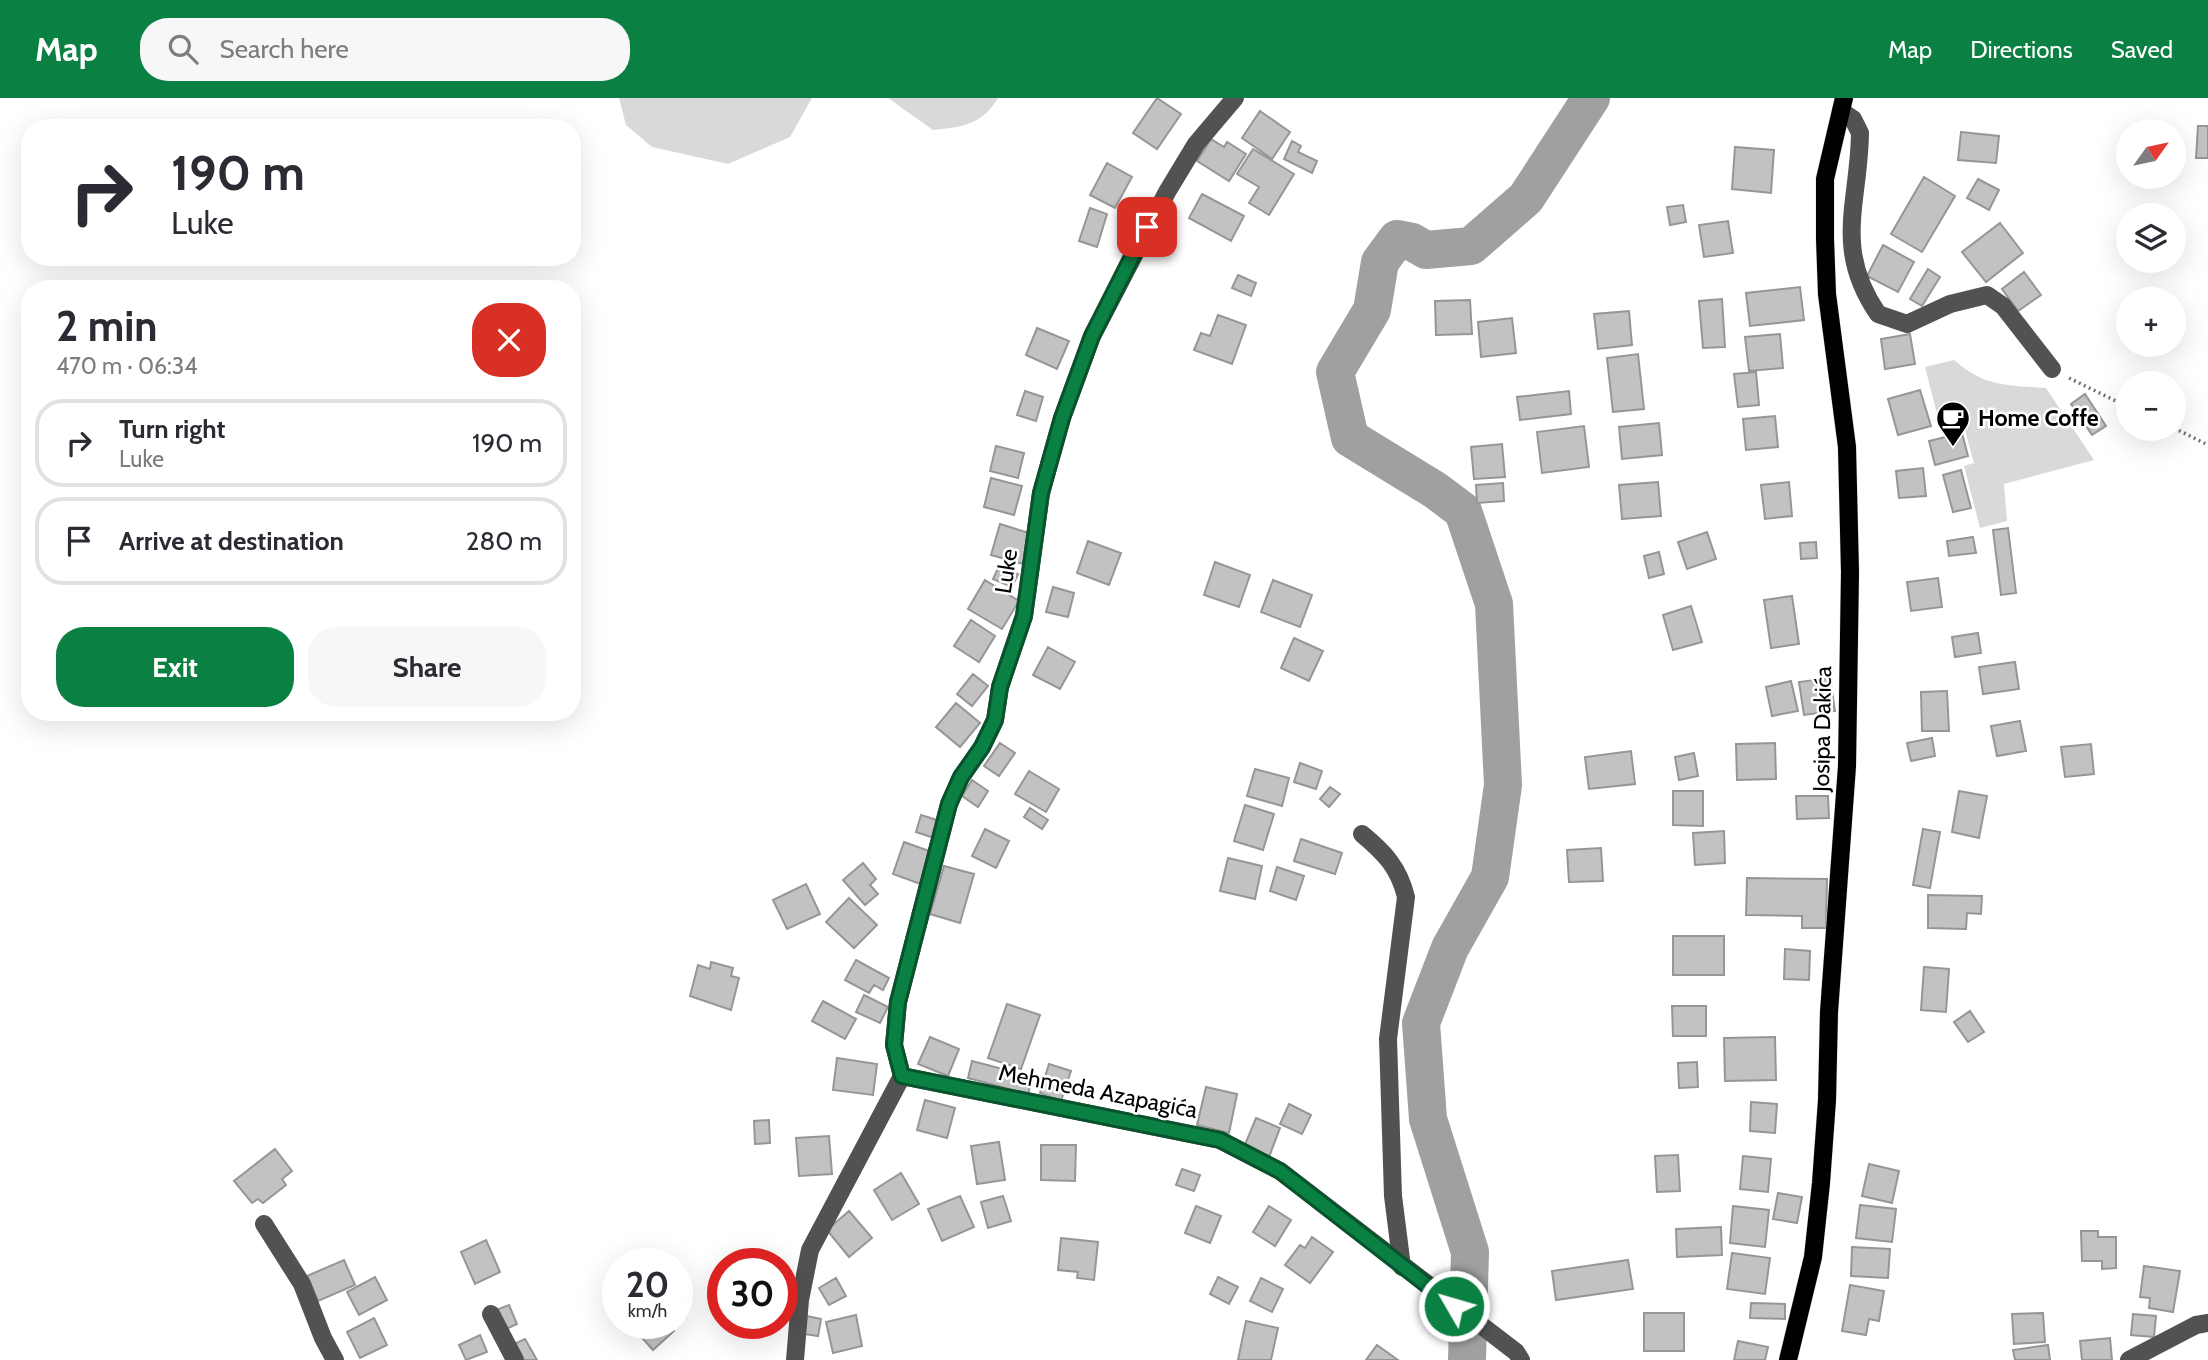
<!DOCTYPE html>
<html lang="en">
<head>
<meta charset="utf-8">
<style>
  body { margin:0; font-family:Cabin,sans-serif; background:#f7f7f7; color:#2b2b33; height:100vh; display:flex; flex-direction:column; font-size:26px; white-space:nowrap }
  * { box-sizing:border-box; margin:0 }
  p { font-size:23px; color:#7c7c81 }
  .icon { flex:none; width:38px; height:38px; fill:none; stroke:currentColor; stroke-width:2; stroke-linecap:round; stroke-linejoin:round }
  .map { position:relative; flex:1; overflow:hidden }
  .sheet { position:absolute; left:21px; top:182px; width:560px; height:441px; display:flex; flex-direction:column; background:#fff; border-radius:28px; box-shadow:0 7px 28px #0002 }
  .sheet>* { flex:none }
  .top-card { position:absolute; left:21px; top:21px; width:560px; height:147px; border-radius:28px; box-shadow:0 7px 28px #0002; background:#fff; color:#2b2b33; overflow:hidden }
  .needle { width:46px; rotate:57deg }
  .tools { position:absolute; left:2116px; top:21px; display:grid; gap:14px }
  .tools a { display:grid; place-items:center; width:70px; height:70px; border-radius:50%; background:#fff; box-shadow:0 7px 28px #0002; font-size:35px }
  .speed { position:absolute; left:602px; top:1150px; display:flex; gap:14px; font-size:35px; font-weight:700; text-align:center }
  .speed>* { display:grid; place-content:center; width:91px; height:91px; border-radius:50%; background:#fff; box-shadow:0 7px 28px #0002; line-height:1 }
  .speed small { font-size:18px; font-weight:400 }
  .speed .limit { border:10px solid #d22; background:#fff; color:#111 }
  .pin { position:absolute; display:grid; place-items:center; width:60px; height:60px; color:#fff; margin:-30px; border-radius:14px; box-shadow:0 4px 10px #0006 }
  .me { position:absolute; width:77px; margin:-38px; rotate:308deg; stroke-linejoin:round; filter:drop-shadow(0 0 5px #0008) }
  .turn { display:flex; align-items:center; gap:24px; height:147px; padding:0 35px; font-size:32px }
  .turn .icon { width:91px; height:91px; stroke-width:2.5 }
  .turn b { display:block; font-size:49px; line-height:60px }
  .round { display:grid; place-items:center; flex:none; width:74px; height:74px; border-radius:28px; background:#f7f7f7 }
  .headline { display:flex; align-items:center; justify-content:space-between; height:119px; padding:0 35px }
  h1 { font-size:42px; font-weight:800; line-height:52px }
  .cta { display:flex; gap:14px; margin-top:auto; padding:14px 35px }
  .cta a { flex:1; height:80px; border-radius:28px; background:#0b8043; color:#fff; font-size:28px; font-weight:800; line-height:80px; text-align:center }
  .cta a+a { background:#f7f7f7; color:#2b2b33 }
  ul { padding:0; list-style:none }
  li { display:flex; align-items:center; gap:21px; height:88px; margin:0 14px 10px; padding:0 21px; border:4px solid #e1e1e2; border-radius:28px }
  li div { flex:1 }
  li b { display:block; font-size:26px }
  li em { font-style:normal }
  header { display:flex; align-items:center; gap:42px; box-sizing:border-box; height:98px; padding:0 35px; background:#0b8043; color:#fff }
  header strong { font-size:33px }
  nav { display:flex; gap:38px; margin-inline-start:auto; font-size:24px }
  .search { width:490px; height:63px; background:#f7f7f7; display:flex; align-items:center; gap:18px; box-sizing:border-box; padding:0 24px; border-radius:28px; color:#7c7c81; font-size:26px }
  .map>svg:first-child { display:block }
  .green { fill:#d9d9d9 }
  .lines { fill:none; stroke-linecap:round; stroke-linejoin:round }
  .river { stroke:#a0a0a0; stroke-width:38 }
  .building { fill:#c2c2c2; stroke:#969696; stroke-width:2 }
  .major-casing { stroke:#dbdbdb; stroke-width:19 }
  .path { stroke:#747474; stroke-width:3.5; stroke-dasharray:2 3.5; stroke-linecap:butt }
  .minor { stroke:#525252; stroke-width:18 }
  .major { stroke:#000; stroke-width:18 }
  .route-casing { stroke:#07532c; stroke-width:18 }
  .route { stroke:#0b8043; stroke-width:12 }
  .labels { text-anchor:middle; dominant-baseline:central; stroke-width:5; stroke-linejoin:round; paint-order:stroke }
  .poi-label { font-size:23px; font-weight:bold; fill:#000; stroke:#fff; text-anchor:start }
  .street-label { font-size:23px; fill:#000; stroke:#fff }
</style>
</head>
<body>
<header>
<strong>Map</strong>
<div class="search"><svg class="icon" aria-label="search" viewBox="0 0 24 24"><circle cx="10" cy="10" r="6"/><path d="M15 15l6 6"/></svg>Search here</div>
<nav><a>Map</a><a>Directions</a><a>Saved</a></nav>
</header>
<div class="map">
<svg width="2208" height="1262" viewBox="0 0 2208 1262">
  <rect width="100%" height="100%" fill="#fff"/>
  <!-- green -->
  <path class="green" d="M619 0H812L790 39 728 66 652 49 626 27Z
    M888 0H998C982 27 962 29 933 32Z
    M1954 262C1985 289 2006 287 2046 290L2094 362 2004 386 2007 423 1980 430 1964 368 1974 365 1964 329 1942 335 1925 269Z"/>
  <g class="lines">
    <!-- river -->
    <path class="river" d="M1467 1262 1470 1154 1428 1021 1421 925 1450 850 1490 779 1503 687 1494 506 1463 413 1435 392 1350 340 1335 274 1372 212 1380 164 1397 141 1412 144 1426 152 1471 148 1526 100 1591 0"/>
  </g>
  <!-- building -->
  <path class="building" d="M1157 0 1181 16 1157 51 1133 35Z
    M1260 13 1290 34 1272 61 1242 40Z
    M2198 28H2208V60H2196Z
    M1961 34 1999 38 1996 65 1958 62Z
    M1211 41 1224 49 1227 44 1246 56 1229 83 1197 63Z
    M1292 43 1301 48 1298 54 1317 63 1312 75 1284 61Z
    M1735 49 1774 52 1771 95 1732 91Z
    M1253 51 1294 76 1269 117 1249 105 1259 89 1237 76Z
    M1107 65 1132 79 1115 110 1090 97Z
    M1924 79 1955 98 1922 154 1891 136Z
    M1978 81 1999 92 1989 112 1967 100Z
    M1202 96 1244 118 1231 143 1189 120Z
    M1683 107 1686 124 1670 127 1667 109Z
    M1090 110 1107 116 1097 149 1079 143Z
    M1728 123 1733 155 1704 159 1699 127Z
    M2000 125 2023 155 1986 184 1962 154Z
    M1883 147 1914 164 1898 194 1867 178Z
    M1928 171 1940 179 1922 208 1910 201Z
    M2024 174 2041 197 2018 213 2002 191Z
    M1238 177 1256 185 1251 198 1232 190Z
    M1800 189 1804 222 1750 228 1746 195Z
    M1722 201 1725 249 1703 250 1699 203Z
    M1470 202 1472 236 1436 237 1435 203Z
    M1629 213 1632 247 1598 251 1594 216Z
    M1218 217 1246 227 1232 266 1194 252 1201 235 1210 238Z
    M1512 220 1516 255 1481 259 1478 224Z
    M1037 230 1069 243 1057 271 1026 257Z
    M1780 236 1783 270 1749 273 1745 239Z
    M1910 236 1915 266 1885 271 1881 241Z
    M1638 256 1644 311 1613 314 1607 260Z
    M1756 274 1759 307 1738 309 1734 276Z
    M1920 292 1931 328 1898 337 1888 301Z
    M1025 293 1043 299 1036 323 1017 317Z
    M1569 293 1571 316 1520 322 1517 299Z
    M2085 296 2106 328 2092 337 2071 306Z
    M1775 318 1778 349 1746 352 1743 321Z
    M1659 325 1662 357 1622 361 1619 329Z
    M1584 328 1589 369 1542 375 1537 334Z
    M1962 335 1968 358 1935 367 1929 343Z
    M1502 346 1505 379 1474 381 1471 349Z
    M996 348 1024 355 1018 380 990 373Z
    M1923 370 1926 398 1899 400 1896 373Z
    M1961 372 1971 410 1953 414 1943 377Z
    M991 380 1022 388 1014 417 984 409Z
    M1658 384 1661 418 1622 421 1619 387Z
    M1789 384 1792 418 1765 421 1761 387Z
    M1503 385 1504 403 1477 405 1476 387Z
    M1000 426 1032 436 1023 466 991 457Z
    M2008 430 2016 495 2001 497 1993 432Z
    M1707 434 1716 461 1687 471 1678 444Z
    M1973 439 1976 455 1949 458 1947 443Z
    M1088 443 1121 455 1109 487 1077 475Z
    M1816 444 1817 460 1801 461 1800 445Z
    M1659 454 1664 476 1649 480 1644 458Z
    M1215 464 1250 477 1239 509 1204 497Z
    M999 468 1018 476 1012 489 993 481Z
    M1938 480 1942 509 1911 513 1907 484Z
    M985 482 1019 503 1002 531 968 511Z
    M1273 482 1312 497 1300 529 1261 514Z
    M1053 489 1074 495 1068 519 1046 514Z
    M1792 498 1799 546 1771 550 1764 502Z
    M1691 508 1702 544 1673 552 1663 517Z
    M971 522 995 538 979 564 954 548Z
    M1978 535 1981 555 1955 559 1952 539Z
    M1294 540 1323 553 1309 583 1281 570Z
    M1048 549 1075 564 1060 591 1033 577Z
    M2015 564 2019 591 1983 596 1979 569Z
    M973 576 988 588 972 608 957 596Z
    M1830 580 1835 613 1804 617 1799 584Z
    M1791 583 1798 613 1772 618 1766 589Z
    M1947 593 1949 633H1922L1921 594Z
    M956 605 980 625 960 649 936 629Z
    M2020 623 2026 653 1997 658 1991 628Z
    M1932 640 1935 658 1911 663 1907 645Z
    M1000 645 1015 655 999 678 984 668Z
    M1775 645 1776 681 1737 682 1736 646Z
    M2091 646 2094 676 2065 679 2061 649Z
    M1631 653 1635 686 1589 691 1585 659Z
    M1694 655 1698 678 1679 682 1675 659Z
    M1300 665 1322 673 1316 691 1294 684Z
    M1255 671 1289 680 1282 708 1247 698Z
    M1029 673 1059 691 1046 714 1015 696Z
    M972 682 988 693 978 709 962 698Z
    M1330 689 1340 696 1329 709 1320 701Z
    M1673 693H1703V728L1673 727Z
    M1959 693 1987 698 1979 740 1952 734Z
    M1796 698H1828L1829 720 1797 721Z
    M1245 707 1274 716 1263 752 1234 743Z
    M1030 710 1048 722 1042 731 1024 719Z
    M921 717 940 723 934 740 916 734Z
    M985 731 1009 743 996 770 972 758Z
    M1923 731 1940 734 1930 790 1913 787Z
    M1724 733 1725 765 1695 767 1693 735Z
    M1301 741 1342 755 1335 776 1294 763Z
    M904 744 935 755 923 787 893 776Z
    M1601 750 1603 783 1569 784 1567 752Z
    M1228 760 1262 768 1255 801 1220 793Z
    M863 765 876 781 870 787 878 796 865 807 843 782Z
    M944 768 974 776 960 825 930 816Z
    M1277 769 1304 778 1296 802 1270 793Z
    M1747 780 1827 781 1826 830H1802V818L1746 817Z
    M806 786 820 816 787 831 773 802Z
    M1928 797 1982 798 1981 816 1967 815 1966 831 1928 830Z
    M849 800 877 827 854 850 826 824Z
    M1673 838H1724V877H1673Z
    M1785 851 1810 853 1809 882 1784 881Z
    M856 862 889 880 883 892 874 887 869 895 845 882Z
    M711 864 733 870 731 878 739 880 731 912 690 898 698 867 710 871Z
    M1924 869 1949 871 1946 914 1921 912Z
    M864 897 888 909 880 925 856 914Z
    M823 903 856 921 845 941 812 923Z
    M1007 906 1040 917 1021 971 988 960Z
    M1672 908H1706V938H1673Z
    M1970 913 1984 934 1968 944 1954 924Z
    M930 939 959 951 948 978 918 966Z
    M1775 939 1776 982 1725 983 1724 940Z
    M837 960 877 966 873 997 833 992Z
    M972 963 1033 979 1028 996 968 980Z
    M1697 964 1698 989 1679 990 1678 965Z
    M1049 966 1071 973 1061 1003 1040 995Z
    M1206 989 1237 996 1229 1035 1197 1027Z
    M925 1002 955 1010 947 1040 917 1032Z
    M1751 1004 1777 1006 1775 1035 1750 1033Z
    M1289 1006 1311 1017 1302 1036 1280 1026Z
    M1256 1020 1280 1030 1269 1059 1244 1049Z
    M769 1022 770 1045 755 1046 754 1023Z
    M829 1038 832 1076 799 1078 796 1040Z
    M999 1044 1005 1082 977 1086 971 1048Z
    M1041 1047H1076L1075 1083 1041 1082Z
    M275 1051 292 1073 282 1081 286 1087 263 1105 258 1101 252 1105 234 1083Z
    M1678 1057 1680 1093 1657 1094 1655 1058Z
    M1743 1058 1771 1061 1768 1094 1740 1091Z
    M1869 1066 1899 1073 1892 1105 1862 1098Z
    M1182 1071 1200 1077 1194 1093 1176 1087Z
    M901 1075 919 1106 892 1122 874 1092Z
    M1778 1095 1802 1099 1797 1125 1773 1121Z
    M960 1098 974 1129 942 1143 928 1111Z
    M1003 1098 1011 1123 988 1130 981 1104Z
    M1860 1107 1896 1111 1892 1144 1856 1140Z
    M1196 1108 1221 1118 1210 1145 1185 1135Z
    M1269 1108 1291 1122 1275 1148 1253 1134Z
    M1733 1108 1769 1112 1765 1149 1730 1145Z
    M849 1113 872 1140 849 1159 827 1132Z
    M1721 1129 1722 1157 1677 1159 1676 1131Z
    M2081 1133H2098V1139H2116V1170L2102 1171V1163H2082Z
    M1312 1139 1333 1154 1310 1185 1285 1167 1300 1147 1305 1150Z
    M1061 1140 1098 1144 1094 1182 1077 1180 1078 1174 1058 1172Z
    M486 1142 500 1174 475 1186 461 1154Z
    M1852 1149 1890 1151 1888 1180 1851 1178Z
    M1732 1155 1770 1160 1765 1196 1727 1191Z
    M344 1162 355 1187 318 1203 307 1178Z
    M1628 1162 1633 1191 1556 1202 1552 1173Z
    M2144 1168 2180 1173 2173 1214 2149 1210 2150 1200 2140 1199Z
    M375 1179 387 1202 359 1217 347 1194Z
    M1218 1179 1238 1189 1229 1206 1210 1196Z
    M836 1180 846 1198 829 1207 819 1190Z
    M1261 1180 1283 1191 1272 1214 1250 1203Z
    M1850 1187 1884 1193 1879 1223 1869 1221 1866 1237 1842 1233Z
    M1751 1205 1785 1206V1221L1750 1220Z
    M509 1207 517 1226 504 1232 496 1212Z
    M1644 1215H1684V1253H1644Z
    M2043 1215 2045 1244 2014 1246 2012 1216Z
    M2133 1216 2156 1218 2154 1239 2131 1237Z
    M856 1217 862 1248 833 1255 826 1224Z
    M807 1218 821 1221 818 1238 804 1236Z
    M374 1220 387 1247 360 1260 347 1234Z
    M1246 1223 1278 1230 1271 1262H1238Z
    M642 1225H667L674 1233 653 1252 635 1232Z
    M480 1237 487 1254 466 1262 459 1247Z
    M2110 1240 2112 1262H2082L2080 1243Z
    M525 1241 537 1262H520L512 1247Z
    M1738 1243 1768 1249 1765 1262H1734Z
    M1377 1247 1398 1262H1366Z
    M2048 1247 2050 1262H2015L2013 1252Z"/>
  <g class="lines">
    <!-- major casing -->
    <g class="major-casing">
      <path id="major" d="M1788 1262 1813 1159 1821 1085 1827 1002 1829 914 1847 668 1850 474 1847 349 1827 196 1825 141V81L1844 0"/>
    </g>
    <!-- path -->
    <path class="path" d="M2069 280 2128 309
      M2174 330 2208 347"/>
    <!-- minor -->
    <path class="minor" d="M1841 13 1853 21 1860 35C1859 106 1833 150 1878 216L1907 226 1950 206 1987 197 2003 208 2052 271
      M1362 736C1385 755 1399 770 1406 799L1388 941 1393 1098 1402 1169
      M902 978 894 947 898 904 949 706 961 679 982 649 995 622 1000 589 1024 518 1041 395 1062 320 1092 238 1167 94 1196 46 1235 0
      M902 978 1220 1042 1280 1073 1516 1254 1521 1262
      M264 1126 302 1186 323 1240 335 1262
      M491 1216 515 1262
      M795 1262 800 1202 810 1152 902 978
      M2129 1262 2196 1227 2208 1225"/>
    <!-- major -->
    <use href="#major" class="major"/>
  </g>
  <g class="lines">
    <!-- route casing -->
    <g class="route-casing">
      <path id="route" d="M1147 129 1092 238 1062 320 1041 395 1024 518 1000 589 995 622 982 649 961 679 949 706 898 904 894 947 902 978 1220 1042 1280 1073 1454 1208"/>
    </g>
    <!-- route -->
    <use href="#route" class="route"/>
  </g>
  <!-- icons -->
  <defs>
    <g id="cafe-pin" transform="scale(1.75)"><path d="M0 17L-7.5 6A9.5 9.5 0 1 1 7.5 6Z" fill="#000" stroke="#fff"/><path d="M-5.5-4.5H6V0H3Q3 3.5 0 3.5H-2.5Q-5.5 3.5-5.5 0ZM3-3.2v2h1.7v-2ZM-6 4.5H4V6H-6Z" fill="#fff"/></g>
  </defs>
  <g fill-rule="evenodd">
    <use href="#cafe-pin" x="1953" y="320"/>
  </g>
  <g class="labels">
    <!-- poi labels -->
    <g class="poi-label">
      <text x="1978" y="320">Home Coffe</text>
    </g>
    <!-- street labels -->
    <g class="street-label">
      <text transform="translate(1006 473) rotate(-81)">Luke</text>
      <text transform="translate(1822 631) rotate(-89)">Josipa Dakića</text>
      <text transform="translate(1098 993) rotate(11)">Mehmeda Azapagića</text>
    </g>
  </g>
</svg>
<div class="tools">
<a><svg class="needle" viewBox="-14 -14 28 28"><path d="M0-13l5 13h-10z" fill="#e53935"/><path d="M0 13l5-13h-10z" fill="#7c7c81"/></svg></a>
<a><svg class="icon" aria-label="layers" viewBox="0 0 24 24"><path d="M12 4l9 5-9 5-9-5zM3 14l9 5 9-5"/></svg></a>
<a>+</a>
<a>−</a>
</div>
<div class="speed"><div>20<small>km/h</small></div><div class="limit">30</div></div>
<div class="pin" style="left:1147px;top:129px;background:#d93025"><svg class="icon" aria-label="arrive" viewBox="0 0 24 24"><path d="M6 21V4h12l-3 4 3 4H6"/></svg></div>
<svg class="me" style="left:1454px;top:1208px" viewBox="-20 -20 40 40"><circle r="17" fill="#0b8043" stroke="#fff" stroke-width="3"/><path d="M0-11L8 9 0 5-8 9z" fill="#fff"/></svg>
<div class="top-card">
<div class="turn"><svg class="icon" aria-label="right" viewBox="0 0 24 24"><path d="M7 20v-9h11M14 6l5 5-5 5"/></svg><div><b>190 m</b>Luke</div></div>
</div>
<section class="sheet">
<div class="headline"><div><h1>2 min</h1><p>470 m · 06:34</p></div><a class="round" style="background:#d93025;color:#fff"><svg class="icon" aria-label="close" viewBox="0 0 24 24"><path d="M6 6l12 12M18 6L6 18"/></svg></a></div>
<ul>
<li><svg class="icon" aria-label="right" viewBox="0 0 24 24"><path d="M7 20v-9h11M14 6l5 5-5 5"/></svg><div><b>Turn right</b><p>Luke</p></div><em>190 m</em></li>
<li><svg class="icon" aria-label="arrive" viewBox="0 0 24 24"><path d="M6 21V4h12l-3 4 3 4H6"/></svg><div><b>Arrive at destination</b></div><em>280 m</em></li>
</ul>
<div class="cta"><a>Exit</a><a>Share</a></div>
</section>
</div>
</body>
</html>
